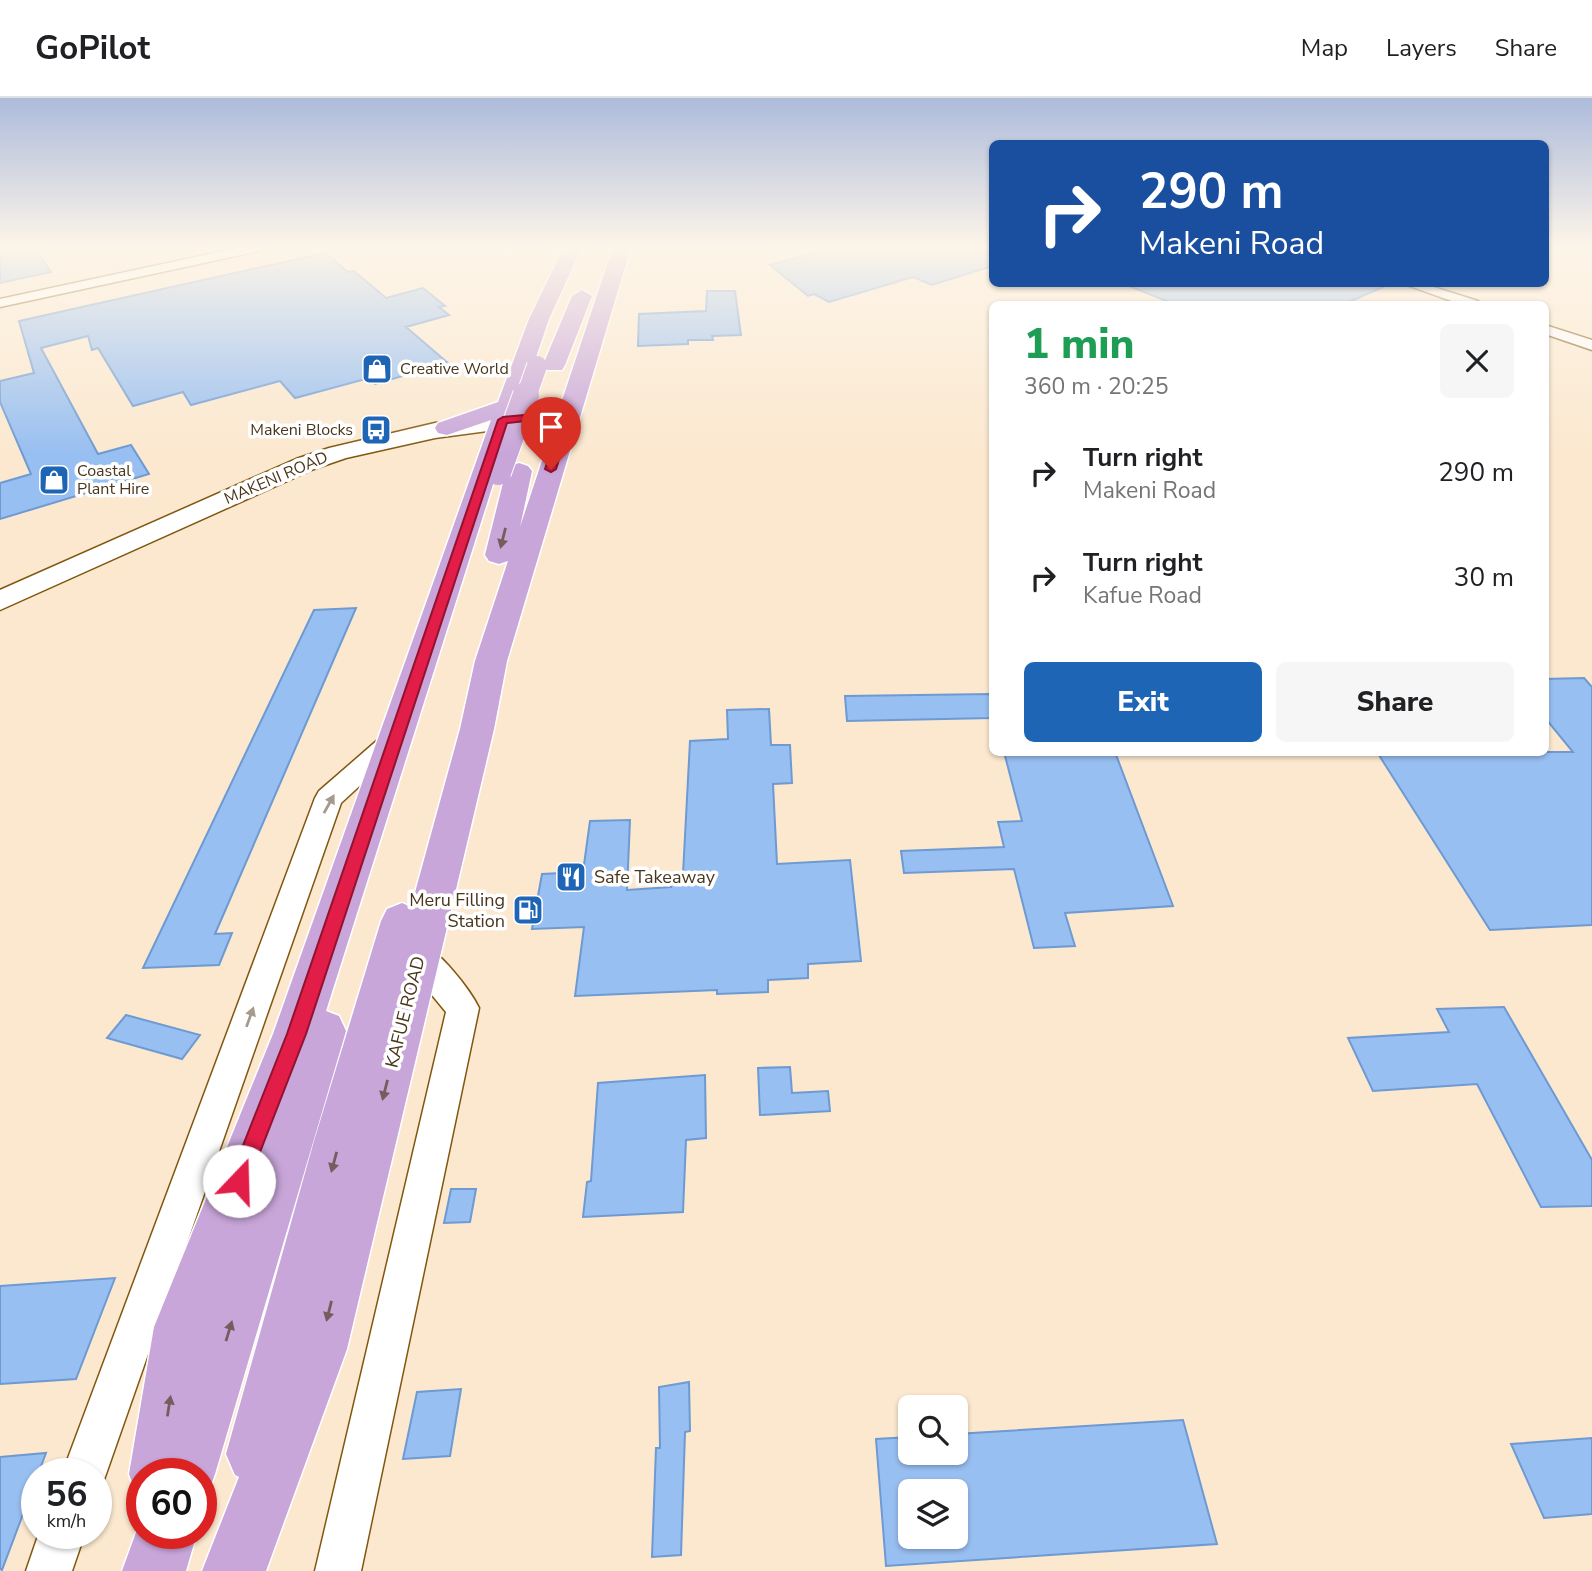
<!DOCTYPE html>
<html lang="en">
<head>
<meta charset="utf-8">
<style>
  body { margin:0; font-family:"Nunito Sans",sans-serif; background:#f6f6f6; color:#202124; height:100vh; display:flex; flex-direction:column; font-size:26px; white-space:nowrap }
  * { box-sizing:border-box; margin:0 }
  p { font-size:23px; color:#757577 }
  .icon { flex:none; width:38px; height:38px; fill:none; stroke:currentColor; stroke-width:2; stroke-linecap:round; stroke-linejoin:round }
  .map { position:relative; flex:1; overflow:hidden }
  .side { position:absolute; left:989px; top:203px; width:560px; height:455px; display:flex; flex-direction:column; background:#fff; border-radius:10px; box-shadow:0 2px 5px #0004 }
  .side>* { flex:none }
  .banner { position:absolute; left:989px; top:42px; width:560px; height:147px; border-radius:10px; box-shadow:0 2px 5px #0004; background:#1a4fa0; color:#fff; overflow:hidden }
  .buttons { position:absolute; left:898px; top:1297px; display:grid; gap:14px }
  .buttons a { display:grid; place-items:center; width:70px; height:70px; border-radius:10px; background:#fff; box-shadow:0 2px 5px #0004; font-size:35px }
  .speed { position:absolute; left:21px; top:1360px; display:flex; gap:14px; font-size:35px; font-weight:700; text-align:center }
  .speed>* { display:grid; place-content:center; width:91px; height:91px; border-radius:50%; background:#fff; box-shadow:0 2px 5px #0004; line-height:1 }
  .speed small { font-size:18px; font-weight:400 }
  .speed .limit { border:10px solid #d22; background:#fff; color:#111 }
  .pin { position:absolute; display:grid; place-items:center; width:60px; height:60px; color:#fff; margin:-72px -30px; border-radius:50% 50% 50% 0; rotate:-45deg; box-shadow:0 0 7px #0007 }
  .pin .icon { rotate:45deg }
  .me { position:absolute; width:77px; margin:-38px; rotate:21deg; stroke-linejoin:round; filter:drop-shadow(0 0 5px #0008) }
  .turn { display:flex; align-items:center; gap:24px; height:147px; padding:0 35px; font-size:32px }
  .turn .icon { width:91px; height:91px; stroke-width:2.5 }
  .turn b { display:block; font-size:49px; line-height:60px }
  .round { display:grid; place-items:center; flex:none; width:74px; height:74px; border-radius:10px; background:#f6f6f6 }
  .overview { display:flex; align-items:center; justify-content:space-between; height:119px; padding:0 35px }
  h1 { font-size:42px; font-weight:800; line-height:52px; color:#1e9e55 }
  .button { display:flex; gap:14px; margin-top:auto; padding:14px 35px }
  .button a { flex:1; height:80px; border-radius:10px; background:#1e65b5; color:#fff; font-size:28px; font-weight:800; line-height:80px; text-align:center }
  .button a+a { background:#f6f6f6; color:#202124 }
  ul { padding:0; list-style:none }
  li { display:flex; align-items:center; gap:21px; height:105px; padding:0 35px }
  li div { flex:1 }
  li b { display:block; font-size:26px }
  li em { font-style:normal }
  header { display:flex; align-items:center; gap:42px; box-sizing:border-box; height:98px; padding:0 35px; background:#fff; border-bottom:2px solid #e0e0e0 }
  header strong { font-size:33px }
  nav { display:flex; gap:38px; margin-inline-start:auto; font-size:24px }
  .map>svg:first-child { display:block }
  .building { fill:#98bff1; stroke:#6d9ad3; stroke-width:2; fill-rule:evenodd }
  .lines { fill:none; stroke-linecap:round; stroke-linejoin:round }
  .minor-casing { stroke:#815710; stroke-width:3 }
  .secondary-casing { stroke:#815710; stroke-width:3 }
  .primary-casing { stroke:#fff; stroke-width:3 }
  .minor { fill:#fff; fill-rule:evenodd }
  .secondary { fill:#fff; fill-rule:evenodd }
  .primary { fill:#c8a6d9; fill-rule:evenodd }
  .primary-bridge-far1-casing { stroke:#fff; stroke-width:22; stroke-linecap:butt }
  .primary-bridge-casing { stroke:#fff; stroke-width:28; stroke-linecap:butt }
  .primary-bridge-far1 { stroke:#c8a6d9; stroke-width:20 }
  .primary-bridge { stroke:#c8a6d9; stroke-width:26 }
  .oneway { fill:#755d5e }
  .oneway2 { fill:#a49a8d }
  .route { fill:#e11d48; stroke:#92132f; stroke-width:2 }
  .labels { text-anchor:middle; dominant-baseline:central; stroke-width:7; stroke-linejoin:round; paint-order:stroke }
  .far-poi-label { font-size:16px; fill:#49361b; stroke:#fff; text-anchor:start }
  .far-street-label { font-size:16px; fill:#49361b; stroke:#fff }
  .poi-label { font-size:18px; fill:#49361b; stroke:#fff; text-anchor:start }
  .street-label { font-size:18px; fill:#49361b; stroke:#fff }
</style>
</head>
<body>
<header>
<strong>GoPilot</strong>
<nav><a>Map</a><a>Layers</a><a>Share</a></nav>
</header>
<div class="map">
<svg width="1592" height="1473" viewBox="0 0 1592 1473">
  <rect width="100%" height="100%" fill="#fbe8cf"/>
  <!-- building -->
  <path class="building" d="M0 149H34L51 174 0 185Z
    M835 149H992V168L932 187 913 179 829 204 814 196 808 198 770 167Z
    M325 155 348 174 354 173 386 200 423 190 445 208 439 209 449 217 406 229 448 265 375 286 369 280 295 300 280 283 191 307 183 294 133 308 98 250 92 252 88 238 41 250 98 356 131 347 149 376 0 421V385L31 376 0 304V283L34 275 19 223Z
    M1124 186H1390L1344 206H1174Z
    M707 193H735L741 237 712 238 713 242H688V246L638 248 639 216 706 213Z
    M356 510 215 836 232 835 219 867 143 870 314 512Z
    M1584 580 1592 589V827L1490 832 1377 654H1573L1545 620V581Z
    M992 596V620L847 623 845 598Z
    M769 611 771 647H790L792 685 773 686 777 766 850 762 861 863 808 866V880L768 882V894L717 896V892L575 898 584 829 532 831 542 776 583 774 590 723 630 722 627 792 671 789 672 777 683 776 690 643 728 641 727 612Z
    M1004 654H1115L1173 808 1065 815 1075 848 1034 850 1014 771 904 775 901 753 1004 749 998 724 1022 723Z
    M1504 909 1592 1062V1108L1541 1109 1477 986 1373 993 1348 940 1449 934 1437 911Z
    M126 917 200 937 182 961 107 940Z
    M790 969 792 995 828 993 830 1013 760 1017 758 970Z
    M705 977 706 1040 686 1042 683 1114 583 1119 587 1084 591 1083 598 985Z
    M451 1091H476L470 1124 444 1125Z
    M115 1180 76 1281 0 1286V1188Z
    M689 1284 690 1333 685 1334 681 1457 652 1459 656 1350H660L659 1289Z
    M461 1291 450 1358 403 1361 417 1294Z
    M1183 1322 1217 1446 886 1468 876 1341 910 1339V1354H956V1336ZM910 1393H956V1438H910Z
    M1592 1340V1416L1544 1420 1511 1346Z
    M46 1355 2 1472 0 1471V1359Z"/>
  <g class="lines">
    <!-- minor casing -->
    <g class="minor-casing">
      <path id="minor" d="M242 149H266L259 153 0 209V201Z
        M1404 186H1424L1478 203 1480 206H1460Z
        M1545 227 1592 242V252L1545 236Z
        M397 630 406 633 410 639 406 645 341 705 106 1376 100 1392 96 1393V1376H62L315 700 319 693 388 633Z
        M419 844C438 851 470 891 479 910L361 1473H315L446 914 408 868 403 858 408 848Z
        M39 1435H85L72 1473H26Z"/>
    </g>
    <!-- secondary casing -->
    <g class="secondary-casing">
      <path id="secondary" d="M568 309 576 311 580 316 576 321 435 340 346 360 314 371 0 512V492L296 361 329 350 435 325Z"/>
    </g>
    <!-- primary casing -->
    <g class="primary-casing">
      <path id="primary" d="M564 149H582L549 221 496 377 326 913 339 918 346 933 215 1376 207 1398 201 1400V1376H142V1399L137 1398 129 1376 154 1229 273 936 491 322 447 337 438 335 435 330 438 325 498 304 529 221Z
        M613 149H631L507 563 494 631 347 1251 266 1473H202L239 1379 235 1377 226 1356 314 1043 381 823 387 811 402 805 411 809 460 631 475 563 508 463 499 466 489 463 485 457 506 373 510 368 519 365 528 368 532 373 520 429Z
        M582 192 592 198 565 267 562 272H546L543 267 572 198Z
        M142 1418V1435H197L186 1473H122Z"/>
    </g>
    <!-- minor -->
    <use href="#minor" class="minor"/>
    <!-- secondary -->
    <use href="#secondary" class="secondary"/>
    <!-- primary -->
    <use href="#primary" class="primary"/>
    <!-- primary-bridge-far1 casing -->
    <g class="primary-bridge-far1-casing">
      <path id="primary-bridge-far1" d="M526 299 537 268"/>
    </g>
    <!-- primary-bridge casing -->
    <g class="primary-bridge-casing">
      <path id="primary-bridge" d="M498 374 526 297"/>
    </g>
    <!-- primary-bridge-far1 -->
    <use href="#primary-bridge-far1" class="primary-bridge-far1"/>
    <!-- primary-bridge -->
    <use href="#primary-bridge" class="primary-bridge"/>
  </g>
  <!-- one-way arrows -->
  <defs><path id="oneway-solid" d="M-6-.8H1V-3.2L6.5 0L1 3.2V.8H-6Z" transform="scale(1.75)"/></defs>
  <g class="oneway">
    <use href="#oneway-solid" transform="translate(503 440) rotate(104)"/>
    <use href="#oneway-solid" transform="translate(385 992) rotate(104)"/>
    <use href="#oneway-solid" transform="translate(334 1064) rotate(105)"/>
    <use href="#oneway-solid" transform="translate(329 1213) rotate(104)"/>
    <use href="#oneway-solid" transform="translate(229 1233) rotate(-73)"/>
    <use href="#oneway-solid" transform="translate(169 1308) rotate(-81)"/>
  </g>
  <g class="oneway2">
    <use href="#oneway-solid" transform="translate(329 706) rotate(-61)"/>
    <use href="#oneway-solid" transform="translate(250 919) rotate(-70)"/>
  </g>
  <!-- sky -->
  <linearGradient id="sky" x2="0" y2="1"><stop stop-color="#adbbdb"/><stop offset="0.42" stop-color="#fdf5e9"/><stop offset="1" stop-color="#fdf5e9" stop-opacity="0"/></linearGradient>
  <rect width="1592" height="355" fill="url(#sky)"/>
  <!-- route -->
  <path class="route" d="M568 313 573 316 556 371 551 374 545 371 562 319 507 325 306 936 246 1090 239 1093 232 1090 229 1083 287 936 498 322 503 319Z"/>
  <!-- icons -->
  <defs>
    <g id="shop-square" transform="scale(1.575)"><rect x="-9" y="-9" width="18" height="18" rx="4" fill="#1e65b5" stroke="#fff"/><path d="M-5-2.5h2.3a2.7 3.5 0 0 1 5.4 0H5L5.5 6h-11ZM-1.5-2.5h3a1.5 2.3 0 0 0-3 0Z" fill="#fff"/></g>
    <g id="bus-square" transform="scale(1.575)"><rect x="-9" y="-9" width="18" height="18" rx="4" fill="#1e65b5" stroke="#fff"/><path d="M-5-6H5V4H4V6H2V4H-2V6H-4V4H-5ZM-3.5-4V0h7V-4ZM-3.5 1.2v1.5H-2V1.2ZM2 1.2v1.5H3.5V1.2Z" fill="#fff"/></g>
    <g id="restaurant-square" transform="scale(1.575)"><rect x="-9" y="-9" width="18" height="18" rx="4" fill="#1e65b5" stroke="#fff"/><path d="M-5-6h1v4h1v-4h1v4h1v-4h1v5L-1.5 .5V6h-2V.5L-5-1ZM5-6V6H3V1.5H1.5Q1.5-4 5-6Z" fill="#fff"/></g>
    <g id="fuel-square" transform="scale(1.575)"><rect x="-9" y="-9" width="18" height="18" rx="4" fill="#1e65b5" stroke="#fff"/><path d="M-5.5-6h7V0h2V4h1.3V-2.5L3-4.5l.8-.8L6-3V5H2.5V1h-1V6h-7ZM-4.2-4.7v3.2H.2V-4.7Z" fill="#fff"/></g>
  </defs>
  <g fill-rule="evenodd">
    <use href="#shop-square" x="377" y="271"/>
    <use href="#bus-square" x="376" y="332"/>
    <use href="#shop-square" x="54" y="382"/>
    <use href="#restaurant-square" x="571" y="779"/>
    <use href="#fuel-square" x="528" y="812"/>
  </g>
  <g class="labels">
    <!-- far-poi labels -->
    <g class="far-poi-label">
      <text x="400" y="271">Creative World</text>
      <text x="353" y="332" text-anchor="end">Makeni Blocks</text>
      <text x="77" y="373">Coastal<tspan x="77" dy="18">Plant Hire</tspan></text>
    </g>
    <!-- far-street labels -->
    <g class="far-street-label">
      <text transform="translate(276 380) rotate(-23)">MAKENI ROAD</text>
    </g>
    <!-- poi labels -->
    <g class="poi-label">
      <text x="594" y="779">Safe Takeaway</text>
      <text x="505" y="802" text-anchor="end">Meru Filling<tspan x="505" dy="21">Station</tspan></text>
    </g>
    <!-- street labels -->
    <g class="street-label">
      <text transform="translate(405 914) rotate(-76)">KAFUE ROAD</text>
    </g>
  </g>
</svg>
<div class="buttons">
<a><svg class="icon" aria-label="search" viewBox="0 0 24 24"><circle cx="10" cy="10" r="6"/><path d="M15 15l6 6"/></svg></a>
<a><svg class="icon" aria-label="layers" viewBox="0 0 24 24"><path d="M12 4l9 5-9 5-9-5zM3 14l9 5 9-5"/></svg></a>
</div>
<div class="speed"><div>56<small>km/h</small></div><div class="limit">60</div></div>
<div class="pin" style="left:551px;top:371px;background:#d93025"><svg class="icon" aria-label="arrive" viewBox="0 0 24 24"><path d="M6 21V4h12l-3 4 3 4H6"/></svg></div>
<svg class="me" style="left:239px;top:1083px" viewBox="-20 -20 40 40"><circle r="19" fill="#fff"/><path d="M0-13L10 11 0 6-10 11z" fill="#e11d48"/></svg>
<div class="banner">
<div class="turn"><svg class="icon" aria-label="right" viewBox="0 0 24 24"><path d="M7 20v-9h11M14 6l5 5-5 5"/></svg><div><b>290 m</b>Makeni Road</div></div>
</div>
<section class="side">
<div class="overview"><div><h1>1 min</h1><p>360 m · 20:25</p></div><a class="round"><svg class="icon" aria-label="close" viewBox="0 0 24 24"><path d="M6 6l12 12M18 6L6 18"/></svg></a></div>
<ul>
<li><svg class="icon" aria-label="right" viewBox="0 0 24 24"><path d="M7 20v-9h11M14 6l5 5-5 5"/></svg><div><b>Turn right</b><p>Makeni Road</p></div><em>290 m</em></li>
<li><svg class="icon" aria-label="right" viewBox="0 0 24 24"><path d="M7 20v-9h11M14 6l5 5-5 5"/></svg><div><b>Turn right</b><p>Kafue Road</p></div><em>30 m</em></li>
</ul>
<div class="button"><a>Exit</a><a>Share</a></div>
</section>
</div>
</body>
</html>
